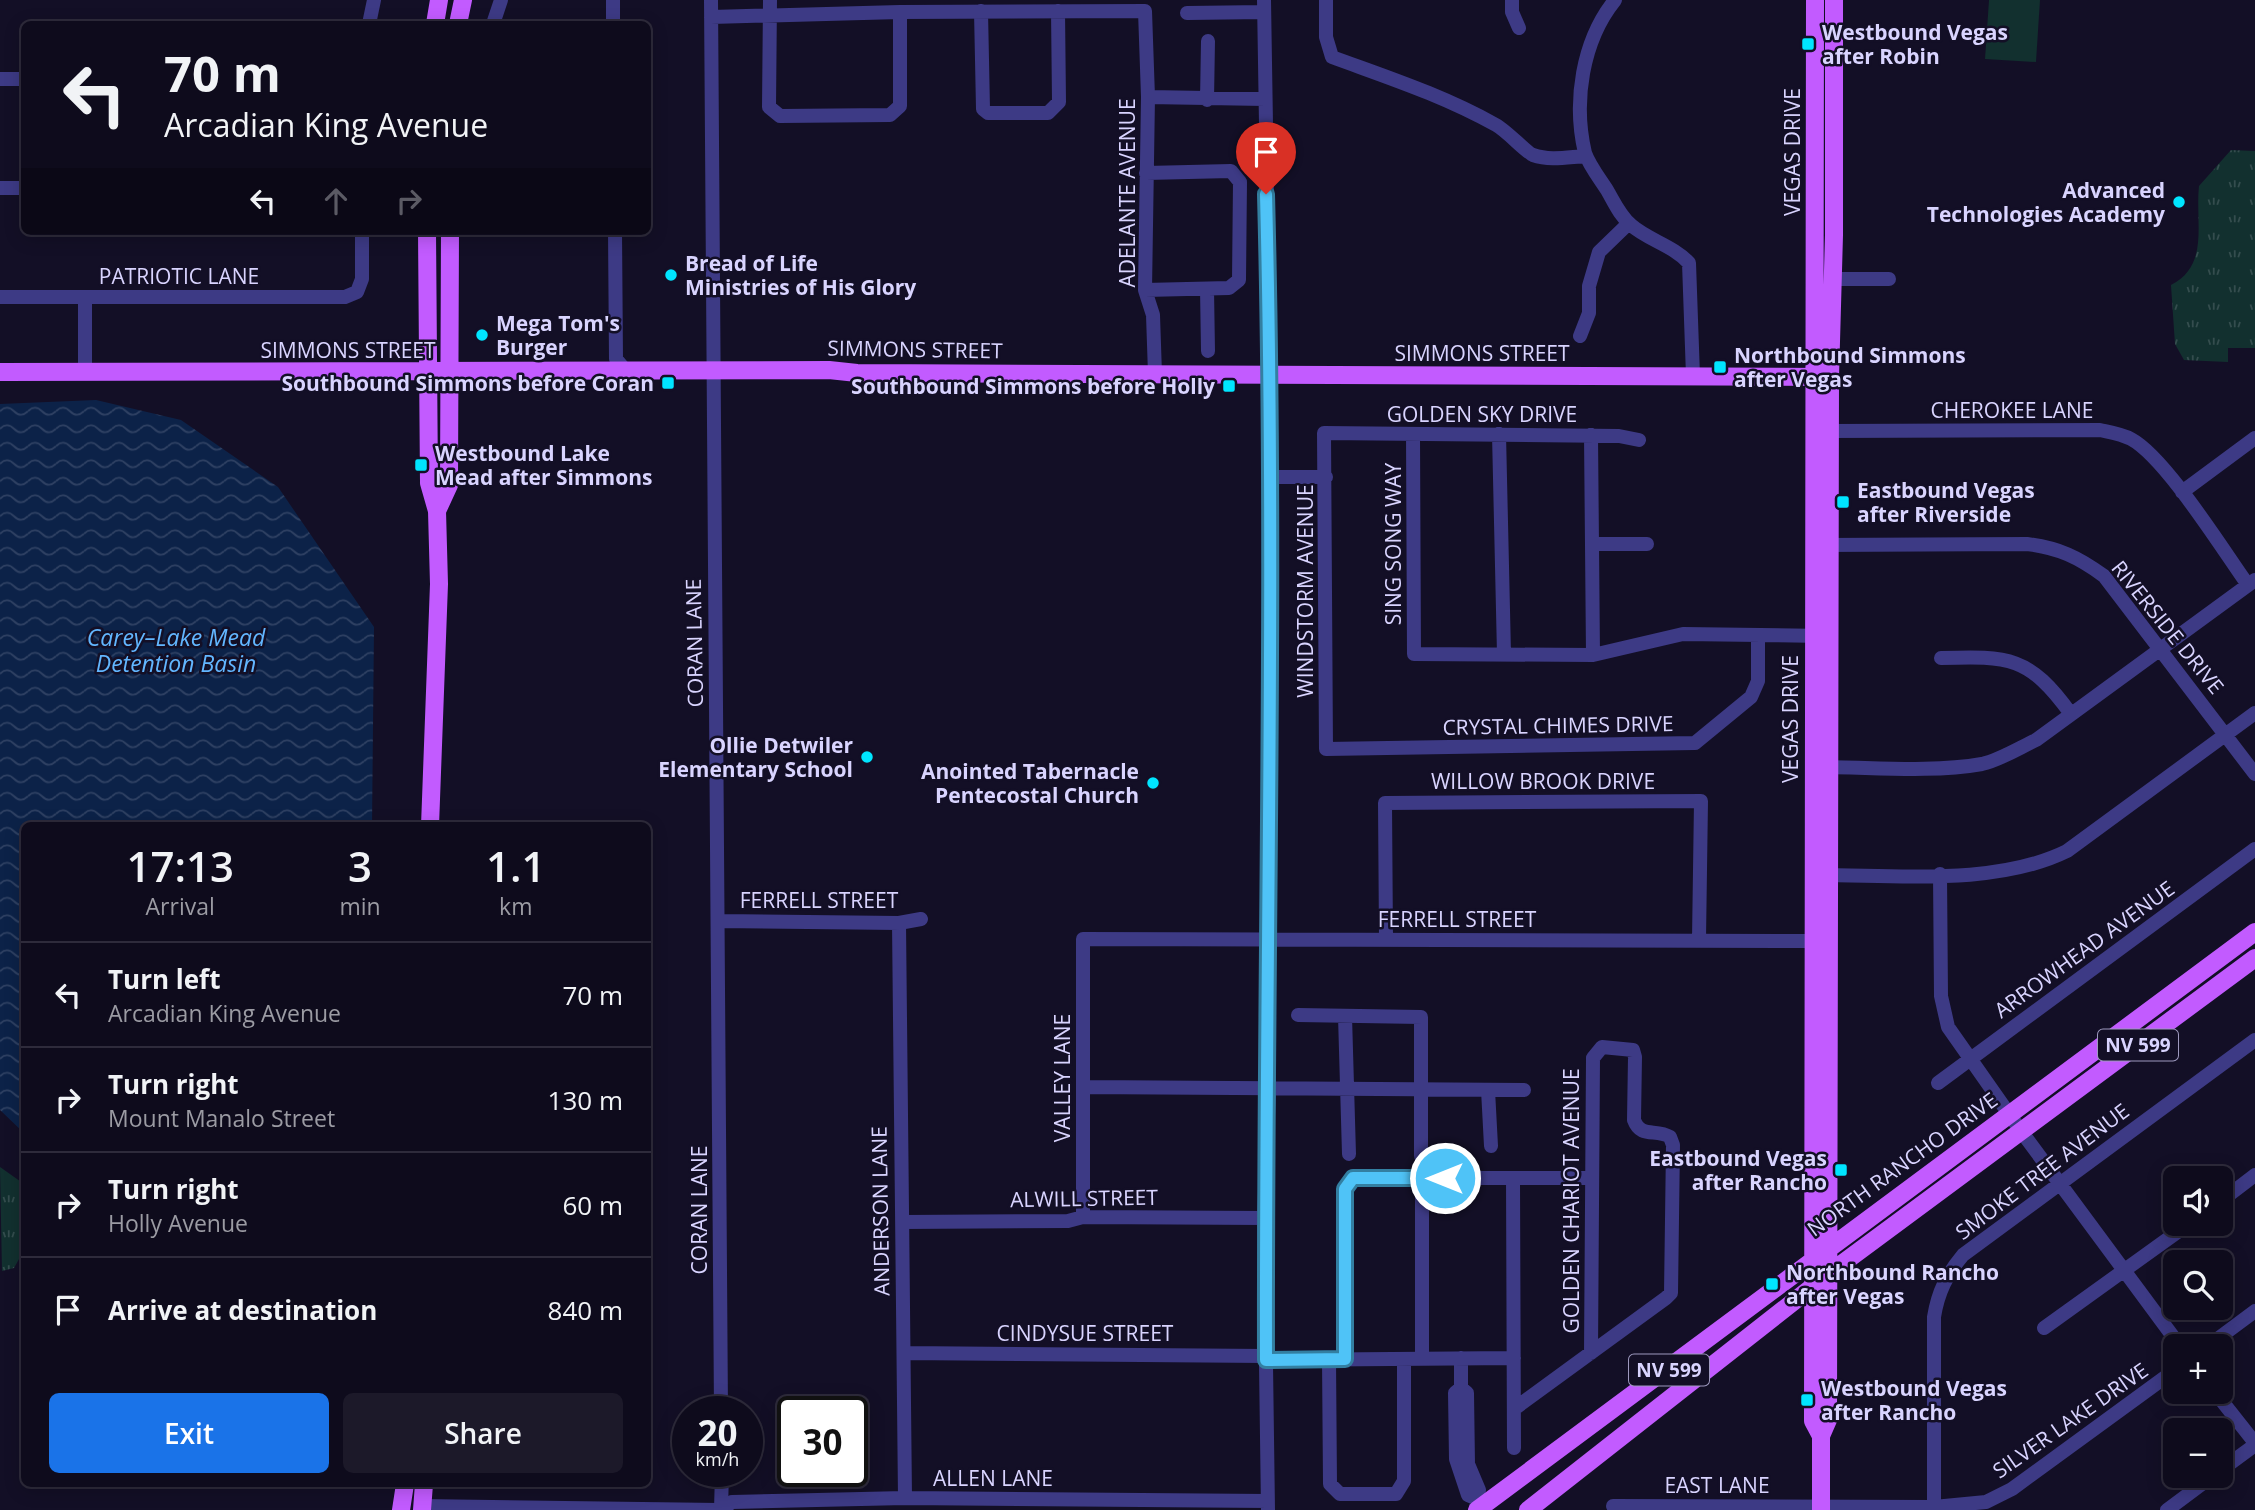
<!DOCTYPE html>
<html lang="en">
<head>
<meta charset="utf-8">
<style>
  body { margin:0; font-family:"Open Sans",sans-serif; background:#1c1929; color:#f1f3f6; height:100vh; display:flex; flex-direction:column; font-size:26px; white-space:nowrap }
  * { box-sizing:border-box; margin:0 }
  p { font-size:23px; color:#9b9ba3 }
  .icon { flex:none; width:38px; height:38px; fill:none; stroke:currentColor; stroke-width:2; stroke-linecap:round; stroke-linejoin:round }
  .map { position:relative; flex:1; overflow:hidden }
  .sheet { position:absolute; left:21px; top:822px; width:630px; height:665px; display:flex; flex-direction:column; background:#0e0b1c; border-radius:10px; box-shadow:0 4px 18px #0003,0 0 0 2px #2e2b3b }
  .sheet>* { flex:none }
  .guide { position:absolute; left:21px; top:21px; width:630px; height:214px; border-radius:10px; box-shadow:0 4px 18px #0003,0 0 0 2px #2e2b3b; background:#0e0b1c; color:#f1f3f6; overflow:hidden }
  .fabs { position:absolute; left:2163px; top:1166px; display:grid; gap:14px }
  .fabs a { display:grid; place-items:center; width:70px; height:70px; border-radius:10px; background:#0e0b1c; box-shadow:0 4px 18px #0003,0 0 0 2px #2e2b3b; font-size:35px }
  .speed { position:absolute; left:672px; top:1396px; display:flex; gap:14px; font-size:35px; font-weight:700; text-align:center }
  .speed>* { display:grid; place-content:center; width:91px; height:91px; border-radius:50%; background:#0e0b1c; box-shadow:0 4px 18px #0003,0 0 0 2px #2e2b3b; line-height:1 }
  .speed small { font-size:18px; font-weight:400 }
  .speed .limit { border:4px solid #111; border-radius:10px; background:#fff; color:#111 }
  .pin { position:absolute; display:grid; place-items:center; width:60px; height:60px; color:#fff; margin:-72px -30px; border-radius:50% 50% 50% 0; rotate:-45deg; box-shadow:0 0 7px #0007 }
  .pin .icon { rotate:45deg }
  .me { position:absolute; width:77px; margin:-38px; rotate:270deg; stroke-linejoin:round; filter:drop-shadow(0 0 5px #0008) }
  .turn { display:flex; align-items:center; gap:24px; height:147px; padding:0 28px; font-size:32px }
  .turn .icon { width:91px; height:91px; stroke-width:2.5 }
  .turn b { display:block; font-size:49px; line-height:60px }
  .lanes { display:flex; align-items:center; height:66px; padding:0 28px; background:#0003; justify-content:center; gap:35px; direction:ltr }
  .lanes .off { opacity:.35 }
  .eta { display:flex; justify-content:space-evenly; align-items:center; height:119px; text-align:center }
  .eta b { font-size:42px; font-weight:600; line-height:49px }
  .action { display:flex; gap:14px; margin-top:auto; padding:14px 28px }
  .action a { flex:1; height:80px; border-radius:10px; background:#1a73e8; color:#fff; font-size:28px; font-weight:600; line-height:80px; text-align:center }
  .action a+a { background:#1c1929; color:#f1f3f6 }
  ul { padding:0; list-style:none }
  li { display:flex; align-items:center; gap:21px; height:105px; padding:0 28px; border-top:2px solid #2e2b3b }
  li div { flex:1 }
  li b { display:block; font-size:26px }
  li em { font-style:normal }
  .map>svg:first-child { display:block }
  .grass { fill:url(#grass-tufts) }
  .garden { fill:#12302f }
  .water { fill:url(#water-waves) }
  .lines { fill:none; stroke-linecap:round; stroke-linejoin:round }
  .minor { stroke:#3d3a85; stroke-width:14 }
  .major { stroke:#c25bff; stroke-width:18 }
  .route-casing { stroke:#337fa1; stroke-width:18 }
  .route { stroke:#4fc3f7; stroke-width:12 }
  .poi-dot { fill:#00e5ff; stroke:#130f26; stroke-width:2.5 }
  .labels { text-anchor:middle; dominant-baseline:central; stroke-width:5; stroke-linejoin:round; paint-order:stroke }
  .shield { fill:#130f26; stroke:#9e99be; stroke-width:2 }
  .shield-label { font-size:19px; font-weight:bold; fill:#d9d4ff }
  .poi-label { font-size:21px; font-weight:bold; fill:#d9d4ff; stroke:#130f26; text-anchor:start }
  .street-label { font-size:21px; fill:#d9d4ff; stroke:#130f26 }
  .water-label { font-size:23px; font-style:italic; fill:#62b6ff; stroke:#130f26 }
</style>
</head>
<body>
<div class="map">
<svg width="2255" height="1510" viewBox="0 0 2255 1510">
  <defs>
    <pattern id="grass-tufts" width="24" height="20" patternUnits="userSpaceOnUse" patternTransform="scale(1.75)"><rect width="24" height="20" fill="#12302f"/><path d="M3 7l-1-3M5 7V3M7 7l1-3M15 17l-1-3M17 17v-4M19 17l1-3" fill="none" stroke="#344d4e"/></pattern>
    <pattern id="water-waves" width="16" height="10" patternUnits="userSpaceOnUse" patternTransform="scale(1.75)"><rect width="16" height="10" fill="#0c2248"/><path d="M0 5q4-4 8 0t8 0" fill="none" stroke="#2f4163"/></pattern>
  </defs>
  <rect width="100%" height="100%" fill="#130f26"/>
  <!-- grass -->
  <path class="grass" d="M2231 150 2255 151V348H2228V362L2184 360 2175 344 2171 285C2210 265 2195 223 2199 186Z
    M0 1167 24 1184V1250L14 1268 2 1271Z"/>
  <!-- garden -->
  <path class="garden" d="M1989 0H2040L2036 62 1985 59Z"/>
  <!-- water -->
  <path class="water" d="M96 400 181 420 278 487 374 627 372 826H24V1133L0 1110V404Z"/>
  <g class="lines">
    <!-- minor -->
    <path class="minor" d="M613 0V24
      M711 0 721 1412
      M770 0 769 107 780 116 890 115 900 106V12
      M1264 0 1270 375 1269 1090 1264 1218 1268 1510
      M1326 0V37L1332 57C1389 78 1442 95 1496 125 1507 131 1527 153 1533 155 1550 161 1568 157 1586 156
      M1512 0V12L1519 28
      M1615 0C1582 41 1573 102 1585 153 1589 165 1600 179 1607 190 1614 202 1620 216 1631 225 1648 240 1674 246 1689 263L1693 376
      M981 11 983 109 988 113H1048L1059 102 1058 11
      M1187 13 1264 12
      M711 17 900 12 1145 11 1148 97 1145 290 1153 315 1155 374
      M369 24 374 0
      M493 24 501 0
      M0 79H24
      M1148 97 1265 99
      M1207 100 1208 41
      M0 188H24
      M615 231 616 359 627 372
      M1833 279H1889
      M1207 289 1208 351
      M1145 290 1229 288 1239 280 1240 182 1231 171 1146 173
      M0 297H345L357 292 362 279V231
      M85 297V372
      M1580 336 1589 313V286L1599 252 1629 223
      M1830 431 2100 430C2109 432 2122 434 2131 439 2165 457 2223 550 2248 585
      M1413 434 1414 654 1593 655 1683 634 1825 636
      M1499 434 1504 654
      M1591 435 1593 655
      M1639 440 1619 436 1324 433 1326 749 1695 743 1751 697 1758 681V635
      M1270 477H1326
      M2182 492 2255 438
      M1592 544H1647
      M1821 545 2027 544C2059 548 2078 557 2104 576L2255 774
      M1941 658C2009 656 2029 656 2071 714
      M1820 767C1872 767 1930 773 1982 764 2000 760 2019 748 2036 740L2255 580
      M1940 874 1941 996 1948 1027 2021 1131 2180 1346
      M1819 875C1897 875 1996 886 2067 851L2255 713
      M718 921 899 923 921 919
      M899 923 905 1498
      M1386 940 1385 803 1701 801 1699 939
      M1298 1015 1421 1017V1156
      M1345 1016 1349 1154
      M1938 1083 2255 849
      M1083 1087 1524 1090
      M1488 1090 1491 1146
      M1513 1179 1514 1448
      M2221 1201 2255 1175
      M1083 1217V939L1822 941
      M904 1222 1068 1221 1083 1217 1264 1218
      M2044 1328 2190 1223
      M2208 1346 2255 1311
      M904 1353 1266 1356
      M1422 1358V1178
      M1461 1358V1388L1467 1393 1468 1464 1479 1490 1475 1498 1478 1509
      M1329 1359 1330 1484 1340 1494H1396L1404 1481V1359
      M1345 1359V1189L1353 1178H1591
      M1266 1360 1514 1358
      M1461 1388 1455 1393 1456 1459 1468 1495 1475 1498
      M2214 1391 2255 1443
      M1514 1409 1666 1298 1671 1293 1673 1145 1670 1137C1656 1128 1641 1139 1634 1120L1635 1057 1633 1050 1602 1047 1593 1058 1591 1353
      M2221 1470 2255 1445
      M422 1506 719 1510
      M1613 1506 1934 1507 1986 1502 2012 1489 2175 1370
      M721 1510 732 1502 905 1498 1268 1501
      M721 1510 722 1472
      M1934 1510V1317C1938 1292 1947 1274 1963 1255L2255 1040
      M2167 1510 2214 1475"/>
    <!-- major -->
    <path class="major" d="M1815 0 1813 1421 1821 1436
      M435 24 439 0
      M458 24 463 0
      M427 231 429 483 437 511 439 584 430 826
      M0 372 829 370 857 373 1830 377
      M437 511 449 485 450 231
      M401 1510 405 1484
      M422 1510 424 1484
      M1477 1510 2255 932
      M1528 1510 1839 1266 2255 958
      M1821 1510V1436L1828 1420 1830 377 1834 235V0"/>
  </g>
  <g class="lines">
    <!-- route casing -->
    <g class="route-casing">
      <path id="route" d="M1266 194C1276 582 1265 971 1266 1360L1345 1359V1189L1353 1178H1445"/>
    </g>
    <!-- route -->
    <use href="#route" class="route"/>
  </g>
  <!-- markers -->
  <g class="poi-dot">
    <rect x="1801" y="37" width="14" height="14" rx="3.5"/>
    <circle cx="2179" cy="202" r="7"/>
    <circle cx="671" cy="275" r="7"/>
    <circle cx="482" cy="335" r="7"/>
    <rect x="1713" y="360" width="14" height="14" rx="3.5"/>
    <rect x="661" y="376" width="14" height="14" rx="3.5"/>
    <rect x="1222" y="379" width="14" height="14" rx="3.5"/>
    <rect x="414" y="458" width="14" height="14" rx="3.5"/>
    <rect x="1836" y="495" width="14" height="14" rx="3.5"/>
    <circle cx="867" cy="757" r="7"/>
    <circle cx="1153" cy="783" r="7"/>
    <rect x="1834" y="1163" width="14" height="14" rx="3.5"/>
    <rect x="1765" y="1277" width="14" height="14" rx="3.5"/>
    <rect x="1800" y="1393" width="14" height="14" rx="3.5"/>
  </g>
  <g class="labels">
    <!-- shield labels -->
    <g class="shield">
      <rect x="2098" y="1029.5" width="80" height="31" rx="5"/>
      <rect x="1629" y="1354.5" width="80" height="31" rx="5"/>
    </g>
    <g class="shield-label">
      <text x="2138" y="1045">NV 599</text>
      <text x="1669" y="1370">NV 599</text>
    </g>
    <!-- poi labels -->
    <g class="poi-label">
      <text x="1822" y="32">Westbound Vegas<tspan x="1822" dy="24">after Robin</tspan></text>
      <text x="2165" y="190" text-anchor="end">Advanced<tspan x="2165" dy="24">Technologies Academy</tspan></text>
      <text x="685" y="263">Bread of Life<tspan x="685" dy="24">Ministries of His Glory</tspan></text>
      <text x="496" y="323">Mega Tom's<tspan x="496" dy="24">Burger</tspan></text>
      <text x="1734" y="355">Northbound Simmons<tspan x="1734" dy="24">after Vegas</tspan></text>
      <text x="654" y="383" text-anchor="end">Southbound Simmons before Coran</text>
      <text x="1215" y="386" text-anchor="end">Southbound Simmons before Holly</text>
      <text x="435" y="453">Westbound Lake<tspan x="435" dy="24">Mead after Simmons</tspan></text>
      <text x="1857" y="490">Eastbound Vegas<tspan x="1857" dy="24">after Riverside</tspan></text>
      <text x="853" y="745" text-anchor="end">Ollie Detwiler<tspan x="853" dy="24">Elementary School</tspan></text>
      <text x="1139" y="771" text-anchor="end">Anointed Tabernacle<tspan x="1139" dy="24">Pentecostal Church</tspan></text>
      <text x="1827" y="1158" text-anchor="end">Eastbound Vegas<tspan x="1827" dy="24">after Rancho</tspan></text>
      <text x="1786" y="1272">Northbound Rancho<tspan x="1786" dy="24">after Vegas</tspan></text>
      <text x="1821" y="1388">Westbound Vegas<tspan x="1821" dy="24">after Rancho</tspan></text>
    </g>
    <!-- street labels -->
    <g class="street-label">
      <text transform="translate(1792 152) rotate(-90)">VEGAS DRIVE</text>
      <text transform="translate(1127 193) rotate(-90)">ADELANTE AVENUE</text>
      <text x="179" y="276">PATRIOTIC LANE</text>
      <text transform="translate(915 349) rotate(1)">SIMMONS STREET</text>
      <text x="348" y="350">SIMMONS STREET</text>
      <text x="1482" y="353">SIMMONS STREET</text>
      <text x="2012" y="410">CHEROKEE LANE</text>
      <text x="1482" y="414">GOLDEN SKY DRIVE</text>
      <text transform="translate(1393 544) rotate(-90)">SING SONG WAY</text>
      <text transform="translate(1305 591) rotate(-90)">WINDSTORM AVENUE</text>
      <text transform="translate(2168 627) rotate(51)">RIVERSIDE DRIVE</text>
      <text transform="translate(694 643) rotate(-91)">CORAN LANE</text>
      <text transform="translate(1790 719) rotate(-90)">VEGAS DRIVE</text>
      <text transform="translate(1558 725) rotate(-1)">CRYSTAL CHIMES DRIVE</text>
      <text x="1543" y="781">WILLOW BROOK DRIVE</text>
      <text x="819" y="900">FERRELL STREET</text>
      <text x="1457" y="919">FERRELL STREET</text>
      <text transform="translate(2084 949) rotate(-36)">ARROWHEAD AVENUE</text>
      <text transform="translate(1062 1078) rotate(-90)">VALLEY LANE</text>
      <text transform="translate(1902 1164) rotate(-36)">NORTH RANCHO DRIVE</text>
      <text transform="translate(2042 1171) rotate(-37)">SMOKE TREE AVENUE</text>
      <text transform="translate(1084 1198) rotate(-1)">ALWILL STREET</text>
      <text transform="translate(1571 1201) rotate(-90)">GOLDEN CHARIOT AVENUE</text>
      <text transform="translate(699 1210) rotate(-90)">CORAN LANE</text>
      <text transform="translate(880 1211) rotate(-91)">ANDERSON LANE</text>
      <text x="1085" y="1333">CINDYSUE STREET</text>
      <text transform="translate(2070 1420) rotate(-35)">SILVER LAKE DRIVE</text>
      <text x="993" y="1478">ALLEN LANE</text>
      <text x="1717" y="1485">EAST LANE</text>
    </g>
    <!-- water labels -->
    <g class="water-label">
      <text x="176" y="637">Carey–Lake Mead<tspan x="176" dy="26">Detention Basin</tspan></text>
    </g>
  </g>
</svg>
<div class="fabs">
<a><svg class="icon" aria-label="sound" viewBox="0 0 24 24"><path d="M4 9h4l5-4v14l-5-4H4zM17 9q2 3 0 6"/></svg></a>
<a><svg class="icon" aria-label="search" viewBox="0 0 24 24"><circle cx="10" cy="10" r="6"/><path d="M15 15l6 6"/></svg></a>
<a>+</a>
<a>−</a>
</div>
<div class="speed"><div>20<small>km/h</small></div><div class="limit">30</div></div>
<div class="pin" style="left:1266px;top:194px;background:#d93025"><svg class="icon" aria-label="arrive" viewBox="0 0 24 24"><path d="M6 21V4h12l-3 4 3 4H6"/></svg></div>
<svg class="me" style="left:1445px;top:1178px" viewBox="-20 -20 40 40"><circle r="17" fill="#4fc3f7" stroke="#fff" stroke-width="3"/><path d="M0-11L8 9 0 5-8 9z" fill="#fff"/></svg>
<div class="guide">
<div class="turn"><svg class="icon" aria-label="left" viewBox="0 0 24 24"><path d="M17 20v-9H6M10 6l-5 5 5 5"/></svg><div><b>70 m</b>Arcadian King Avenue</div></div>
<div class="lanes"><svg class="icon" aria-label="left" viewBox="0 0 24 24"><path d="M17 20v-9H6M10 6l-5 5 5 5"/></svg><svg class="icon off" aria-label="ahead" viewBox="0 0 24 24"><path d="M12 20V5M6 11l6-6 6 6"/></svg><svg class="icon off" aria-label="right" viewBox="0 0 24 24"><path d="M7 20v-9h11M14 6l5 5-5 5"/></svg></div>
</div>
<section class="sheet">
<div class="eta">
<div><b>17:13</b><p>Arrival</p></div>
<div><b>3</b><p>min</p></div>
<div><b>1.1</b><p>km</p></div>
</div>
<ul>
<li><svg class="icon" aria-label="left" viewBox="0 0 24 24"><path d="M17 20v-9H6M10 6l-5 5 5 5"/></svg><div><b>Turn left</b><p>Arcadian King Avenue</p></div><em>70 m</em></li>
<li><svg class="icon" aria-label="right" viewBox="0 0 24 24"><path d="M7 20v-9h11M14 6l5 5-5 5"/></svg><div><b>Turn right</b><p>Mount Manalo Street</p></div><em>130 m</em></li>
<li><svg class="icon" aria-label="right" viewBox="0 0 24 24"><path d="M7 20v-9h11M14 6l5 5-5 5"/></svg><div><b>Turn right</b><p>Holly Avenue</p></div><em>60 m</em></li>
<li><svg class="icon" aria-label="arrive" viewBox="0 0 24 24"><path d="M6 21V4h12l-3 4 3 4H6"/></svg><div><b>Arrive at destination</b></div><em>840 m</em></li>
</ul>
<div class="action"><a>Exit</a><a>Share</a></div>
</section>
</div>
</body>
</html>
